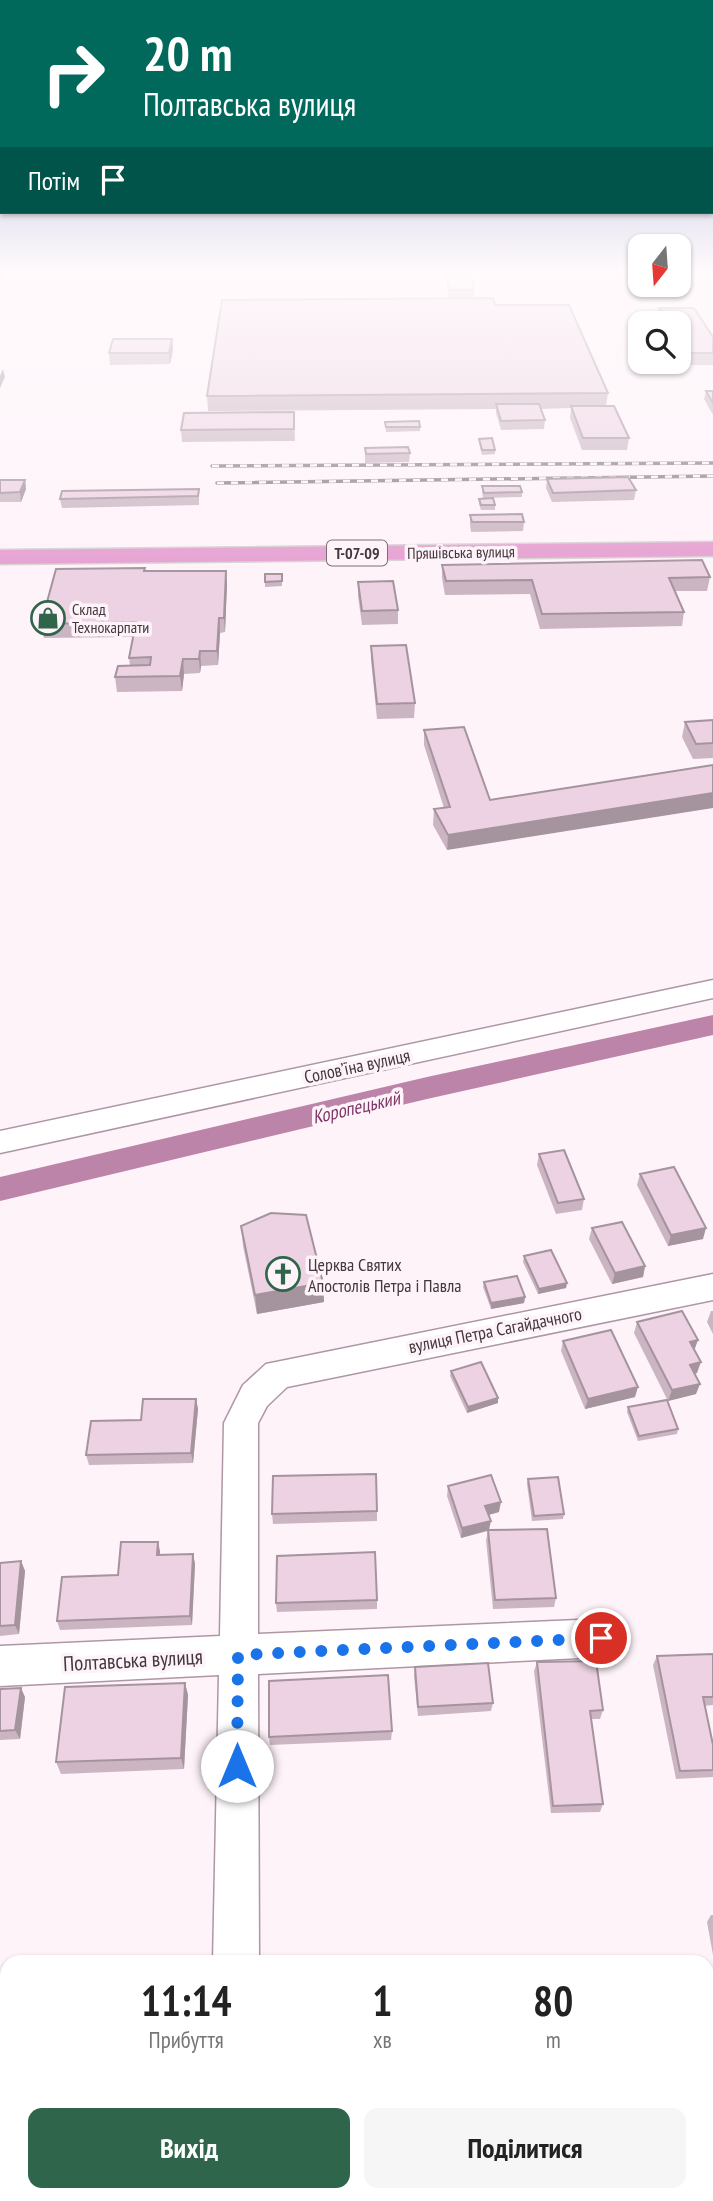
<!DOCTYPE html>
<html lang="uk">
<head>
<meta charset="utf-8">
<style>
  body { margin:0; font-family:"PT Sans Narrow",sans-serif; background:#f6f6f6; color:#222; height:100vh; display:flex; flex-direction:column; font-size:26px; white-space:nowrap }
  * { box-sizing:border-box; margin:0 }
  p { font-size:23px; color:#767676 }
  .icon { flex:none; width:38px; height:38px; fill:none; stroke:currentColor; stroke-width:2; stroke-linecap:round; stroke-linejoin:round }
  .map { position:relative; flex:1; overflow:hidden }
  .drawer { position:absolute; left:0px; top:1955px; width:714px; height:247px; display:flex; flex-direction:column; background:#fff; border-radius:21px 21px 0 0; box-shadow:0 2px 5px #0004 }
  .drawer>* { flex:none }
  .top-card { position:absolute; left:0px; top:0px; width:714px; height:214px; box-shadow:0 2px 5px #0004; background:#00695c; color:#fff; overflow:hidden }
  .needle { width:46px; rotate:197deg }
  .controls { position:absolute; left:628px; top:234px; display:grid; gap:14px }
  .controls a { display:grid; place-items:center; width:63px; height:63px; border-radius:14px; background:#fff; box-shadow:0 2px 5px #0004; font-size:35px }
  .pin { position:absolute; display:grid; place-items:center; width:60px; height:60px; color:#fff; margin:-30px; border:4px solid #fff; border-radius:50%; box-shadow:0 2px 7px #0007 }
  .me { position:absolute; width:77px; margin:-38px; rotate:0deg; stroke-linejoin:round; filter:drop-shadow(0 0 5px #0008) }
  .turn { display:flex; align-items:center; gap:24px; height:147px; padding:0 28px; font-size:32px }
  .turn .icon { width:91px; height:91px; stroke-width:2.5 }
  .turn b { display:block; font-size:49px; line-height:60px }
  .then { display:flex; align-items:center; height:66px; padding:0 28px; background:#0003; gap:14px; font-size:26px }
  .eta { display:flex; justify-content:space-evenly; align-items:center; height:119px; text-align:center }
  .eta b { font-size:42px; font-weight:600; line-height:49px }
  .action { display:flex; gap:14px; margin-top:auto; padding:14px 28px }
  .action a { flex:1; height:80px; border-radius:14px; background:#2f654b; color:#fff; font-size:28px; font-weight:600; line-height:80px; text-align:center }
  .action a+a { background:#f6f6f6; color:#222 }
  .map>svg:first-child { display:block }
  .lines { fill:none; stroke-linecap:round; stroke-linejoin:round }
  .canal { fill:#bc84a8; fill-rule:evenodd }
  .street-casing { stroke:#af96a6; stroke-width:3 }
  .primary-casing { stroke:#d5d3d4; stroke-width:3 }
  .street { fill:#fff; fill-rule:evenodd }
  .primary { fill:#e59fd0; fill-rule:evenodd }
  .rail-casing { stroke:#877c82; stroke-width:3.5 }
  .rail { stroke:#fef3f9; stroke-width:2.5; stroke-dasharray:7; stroke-linecap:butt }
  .wall { fill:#cbb5c2 }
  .shaded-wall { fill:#a5939e }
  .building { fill:#ecd2e2; stroke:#a5939e; stroke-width:2 }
  .route { stroke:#1a73e8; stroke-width:12; stroke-dasharray:0 21.6 }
  .labels { text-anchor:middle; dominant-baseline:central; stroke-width:7; stroke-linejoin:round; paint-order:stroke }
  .far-street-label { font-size:16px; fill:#42373d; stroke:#fef3f9 }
  .shield { fill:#fef3f9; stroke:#7a6f75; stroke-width:2 }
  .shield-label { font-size:16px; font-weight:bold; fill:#42373d }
  .far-poi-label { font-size:16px; fill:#42373d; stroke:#fef3f9; text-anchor:start }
  .street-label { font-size:18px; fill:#42373d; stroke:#fef3f9 }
  .poi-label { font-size:18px; fill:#42373d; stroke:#fef3f9; text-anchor:start }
  .water-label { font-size:19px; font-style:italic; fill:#7c3767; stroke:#fef3f9 }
  .near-street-label { font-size:21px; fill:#42373d; stroke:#fef3f9 }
</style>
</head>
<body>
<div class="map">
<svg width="713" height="2201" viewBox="0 0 713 2201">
  <rect width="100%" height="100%" fill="#fef3f9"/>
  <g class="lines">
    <!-- canal -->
    <path class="canal" d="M713 1015V1035L427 1099 0 1201V1177L427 1077Z"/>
    <!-- street casing -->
    <g class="street-casing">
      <path id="street" d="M713 980V998L0 1153V1131Z
        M713 1274V1300L287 1387 267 1406 258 1423V1634L601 1619 615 1624 620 1638 615 1652 601 1657 258 1674 259 1962H213L219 1675 0 1686V1646L220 1636 224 1423 243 1385 266 1364Z
        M210 2194H260V2201H210Z"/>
    </g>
    <!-- primary casing -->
    <g class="primary-casing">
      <path id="primary" d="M713 542V556L0 564V550Z"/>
    </g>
    <!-- street -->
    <use href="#street" class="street"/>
    <!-- primary -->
    <use href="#primary" class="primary"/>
    <!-- rail casing -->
    <g class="rail-casing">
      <path id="rail" d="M212 466 713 463
        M217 483 713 476"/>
    </g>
    <!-- rail -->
    <use href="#rail" class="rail"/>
  </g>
  <!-- wall -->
  <path class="wall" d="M446 274 474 290V297H449L446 282Z
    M495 305 608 393 606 406 629 438 627 450H582L570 418 571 408 540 409 545 420 544 429 501 430 496 413V409L208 411 207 396Z
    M659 308 713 337V365H683L679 358V324H660L657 319Z
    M172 339 173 350 170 364 110 365 109 353Z
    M706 391H713V415L704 399Z
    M294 412 295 441 182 442 181 430Z
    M385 422 420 427V431L386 432Z
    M479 439 495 450V454L482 455 479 443Z
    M365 448 410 453 409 462 365 463Z
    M547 479 636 490 634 500 552 502 546 488Z
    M0 480H25L26 489 21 502H0Z
    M482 486 522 492V497L483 498 482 491Z
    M199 489V505L62 508 60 499Z
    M479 499 495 505V510H481L479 504Z
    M470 515 524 522 523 531 471 532 470 524Z
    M442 565 710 577 707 591H675L684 612 682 626 540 629 530 594 445 595 442 578Z
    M145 568V571H226L227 585 225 632 220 633 218 665 201 666 200 673 184 674 182 691 117 692 115 677 130 665 129 658 133 637 44 638 41 624Z
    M265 574H282V586L265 587Z
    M358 582 398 610V624L362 625 358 596Z
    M371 646 415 703 414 718 377 719 371 660Z
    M713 720V758L693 759 682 737 685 722Z
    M464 727 447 850 433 825 434 809 444 808 424 745V730Z
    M539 1154 584 1199 582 1210 556 1214 537 1165Z
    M640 1174 703 1239 668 1246 637 1185Z
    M241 1226 323 1283 324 1302 257 1314 243 1246Z
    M592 1228 645 1266 643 1277 612 1284 589 1239Z
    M524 1256 567 1283 566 1288 538 1294 523 1262Z
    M484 1282 525 1297 524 1303 491 1309 483 1287Z
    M711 1311H713V1334L707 1322Z
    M637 1322 695 1351 697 1373 694 1374 696 1394 668 1401 634 1333Z
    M563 1341 635 1397 585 1409 561 1351Z
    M451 1371 498 1398V1403L467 1413 450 1376Z
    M196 1399 198 1409 193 1463 89 1465 86 1455Z
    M628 1407 678 1429 677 1434 638 1441 627 1412Z
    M528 1479 564 1514 563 1519 532 1521 527 1484Z
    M448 1486 499 1512 489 1515V1530L556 1598 554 1607 493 1609 486 1540 488 1531 461 1538 447 1496Z
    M377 1511V1521L273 1524 272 1514Z
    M160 1551V1555L193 1554 195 1564 192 1625 60 1630 57 1621 118 1575Z
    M21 1561 25 1571 19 1634 0 1636V1563Z
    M377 1600V1609L277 1612 276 1603Z
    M713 1654V1705L704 1706 713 1745V1777L676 1779 653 1665 657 1656Z
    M537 1662 603 1710 600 1719H591L603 1804 600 1812 551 1813 534 1671Z
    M415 1667 493 1703 491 1711 418 1716 414 1676Z
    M185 1683 188 1695 184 1769 61 1774 56 1762Z
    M0 1689 25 1697 20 1739 0 1740Z
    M392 1731 391 1740 270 1745 269 1737Z
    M711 1915H713V1955L707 1922Z"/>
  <!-- shaded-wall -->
  <path class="shaded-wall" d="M0 271H10L0 280Z
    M172 339 173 350 170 364 169 353Z
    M3 369 5 377 0 388V376Z
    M25 480 26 489 21 502 20 492Z
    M226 571 227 585 225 632 224 618Z
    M219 618 220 633 218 665 217 651Z
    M200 651 201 666 200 673 199 659Z
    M183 659 184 674 182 691 180 676Z
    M713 793V808L447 850 448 835Z
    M706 1228 703 1239 668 1246 671 1235Z
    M645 1266 643 1277 612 1284 615 1273Z
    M323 1283 324 1302 257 1314 255 1295Z
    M567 1283 566 1288 538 1294 539 1289Z
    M525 1297 524 1303 491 1309V1303Z
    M698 1340 694 1351 690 1342Z
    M701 1362 697 1373 686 1376 690 1365Z
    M700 1384 696 1394 668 1401 672 1390Z
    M638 1387 635 1397 585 1409 588 1399Z
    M498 1398V1403L467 1413 468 1407Z
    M196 1399 198 1409 193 1463 191 1453Z
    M501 1502 499 1512 484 1516 485 1506Z
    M491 1521 489 1530 461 1538 462 1528Z
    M158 1542 160 1551 159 1565 157 1555Z
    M193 1554 195 1564 192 1625 190 1616Z
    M21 1561 25 1571 19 1634 15 1625Z
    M185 1683 188 1695 184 1769 181 1758Z
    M21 1688 25 1697 20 1739 15 1730Z"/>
  <!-- building -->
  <path class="building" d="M446 274H471L474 290H449Z
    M493 298 495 305H569L608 393 207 396 222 300Z
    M659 308H694L713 337V353H685L679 343V324H668Z
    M113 339H172L169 353H109Z
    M706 391H713V403Z
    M496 404H539L545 420 501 421Z
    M571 406H614L629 438H583Z
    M294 412V429L181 430 184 413Z
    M419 421 420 427H386L385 422Z
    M492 438 495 450H482L479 439Z
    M408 447 410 453 366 454 365 448Z
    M628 477 636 490 553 493 547 479Z
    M0 480H25L20 492 0 493Z
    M482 486H520L522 492 484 493Z
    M199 489 198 496 60 499 62 491Z
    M493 498 495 505H481L479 499Z
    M522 514 524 522H472L470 515Z
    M702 560 710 577 669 578 684 612 542 614 532 580 446 581 442 565Z
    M145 568 144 571H226L224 618H219L217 651H200L199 659H183L180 676 115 677 118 666 150 665 151 657 129 658 136 622 41 624 56 569Z
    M265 574H282V581L265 582Z
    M393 581 398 610 362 611 358 582Z
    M406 645 415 703 377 704 371 646Z
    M713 720V743L696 744 685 722Z
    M464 727 490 800 713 765V793L448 835 434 809 450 807 424 730Z
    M564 1150 584 1199 558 1203 539 1154Z
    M674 1167 706 1228 671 1235 640 1174Z
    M271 1213 306 1215 323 1283 255 1295 241 1226Z
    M622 1222 645 1266 615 1273 592 1228Z
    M551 1250 567 1283 539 1289 524 1256Z
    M517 1276 525 1297 491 1303 484 1282Z
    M682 1311 698 1340 690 1342 701 1362 690 1365 700 1384 672 1390 637 1322Z
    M611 1330 638 1387 588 1399 563 1341Z
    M481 1362 498 1398 468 1407 451 1371Z
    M143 1399H196L191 1453 86 1455 91 1421 141 1420Z
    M667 1400 678 1429 639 1436 628 1407Z
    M376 1474 377 1511 272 1514 273 1476Z
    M491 1475 501 1502 485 1506 491 1521 462 1528 448 1486Z
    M558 1477 564 1514 534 1516 528 1479Z
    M547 1529 556 1598 495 1600 488 1530Z
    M121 1542H158L157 1555 193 1554 190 1616 57 1621 62 1577 118 1575Z
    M375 1552 377 1600 276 1603 277 1556Z
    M21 1561 15 1625 0 1626V1563Z
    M713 1654V1697H703L713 1745V1770L680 1771 657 1656Z
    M596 1661 603 1710 590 1711 603 1804 553 1806 537 1662Z
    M488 1663 493 1703 418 1707 415 1667Z
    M388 1675 392 1731 269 1737V1681Z
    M185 1683 181 1758 56 1762 65 1687Z
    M21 1688 15 1730 0 1731V1689Z"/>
  <!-- sky -->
  <linearGradient id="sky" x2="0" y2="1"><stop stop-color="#96a1ce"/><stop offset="0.47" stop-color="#fffafc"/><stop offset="1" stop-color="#fffafc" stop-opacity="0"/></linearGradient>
  <rect width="713" height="579" fill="url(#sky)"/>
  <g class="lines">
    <!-- route -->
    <path class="route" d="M237 1766 238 1655 601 1638"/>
  </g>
  <!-- icons -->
  <defs>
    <g id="shop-ring" transform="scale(1.75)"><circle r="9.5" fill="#fef3f9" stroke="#2f654b" stroke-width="1.5"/><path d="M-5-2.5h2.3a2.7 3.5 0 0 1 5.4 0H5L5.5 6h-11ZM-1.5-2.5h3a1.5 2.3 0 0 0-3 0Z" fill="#2f654b"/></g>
    <g id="church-ring" transform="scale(1.75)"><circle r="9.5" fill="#fef3f9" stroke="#2f654b" stroke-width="1.5"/><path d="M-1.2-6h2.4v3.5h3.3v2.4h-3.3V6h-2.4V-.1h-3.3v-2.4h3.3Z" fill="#2f654b"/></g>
  </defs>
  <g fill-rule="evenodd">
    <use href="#shop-ring" x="48" y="618"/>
    <use href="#church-ring" x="283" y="1274"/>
  </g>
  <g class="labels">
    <!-- far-street labels -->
    <g class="far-street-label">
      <text transform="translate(461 552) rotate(-1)">Пряшівська вулиця</text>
    </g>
    <!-- shield labels -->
    <rect class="shield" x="327" y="540.5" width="60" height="25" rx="5"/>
    <g class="shield-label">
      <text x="357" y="553">Т-07-09</text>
    </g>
    <!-- far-poi labels -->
    <g class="far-poi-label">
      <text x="72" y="609">Склад<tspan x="72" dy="18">Технокарпати</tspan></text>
    </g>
    <!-- street labels -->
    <g class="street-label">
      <text transform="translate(357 1066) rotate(-12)">Соловʼїна вулиця</text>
      <text transform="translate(495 1330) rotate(-11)">вулиця Петра Сагайдачного</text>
    </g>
    <!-- poi labels -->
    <g class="poi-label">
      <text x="308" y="1264">Церква Святих<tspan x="308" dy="21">Апостолів Петра і Павла</tspan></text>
    </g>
    <!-- water labels -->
    <g class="water-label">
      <text transform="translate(356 1107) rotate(-13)">Коропецький</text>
    </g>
    <!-- near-street labels -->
    <g class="near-street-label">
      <text transform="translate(133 1660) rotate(-3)">Полтавська вулиця</text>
    </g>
  </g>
</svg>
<div class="controls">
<a><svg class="needle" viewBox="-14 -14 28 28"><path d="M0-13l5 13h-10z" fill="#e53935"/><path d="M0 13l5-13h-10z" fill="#767676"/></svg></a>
<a><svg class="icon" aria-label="search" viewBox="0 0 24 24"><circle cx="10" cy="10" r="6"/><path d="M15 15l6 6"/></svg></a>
</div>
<div class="pin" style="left:601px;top:1638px;background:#d93025"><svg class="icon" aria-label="arrive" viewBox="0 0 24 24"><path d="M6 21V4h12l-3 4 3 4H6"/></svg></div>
<svg class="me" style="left:237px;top:1766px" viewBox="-20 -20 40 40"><circle r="19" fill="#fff"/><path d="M0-13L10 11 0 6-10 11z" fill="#1a73e8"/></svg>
<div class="top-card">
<div class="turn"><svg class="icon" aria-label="right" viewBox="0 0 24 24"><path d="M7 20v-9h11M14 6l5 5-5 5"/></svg><div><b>20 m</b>Полтавська вулиця</div></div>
<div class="then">Потім<svg class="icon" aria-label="arrive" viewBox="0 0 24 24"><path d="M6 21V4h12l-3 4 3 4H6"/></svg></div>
</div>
<section class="drawer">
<div class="eta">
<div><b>11:14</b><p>Прибуття</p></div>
<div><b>1</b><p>хв</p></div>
<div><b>80</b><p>m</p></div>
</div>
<div class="action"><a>Вихід</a><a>Поділитися</a></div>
</section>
</div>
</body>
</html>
